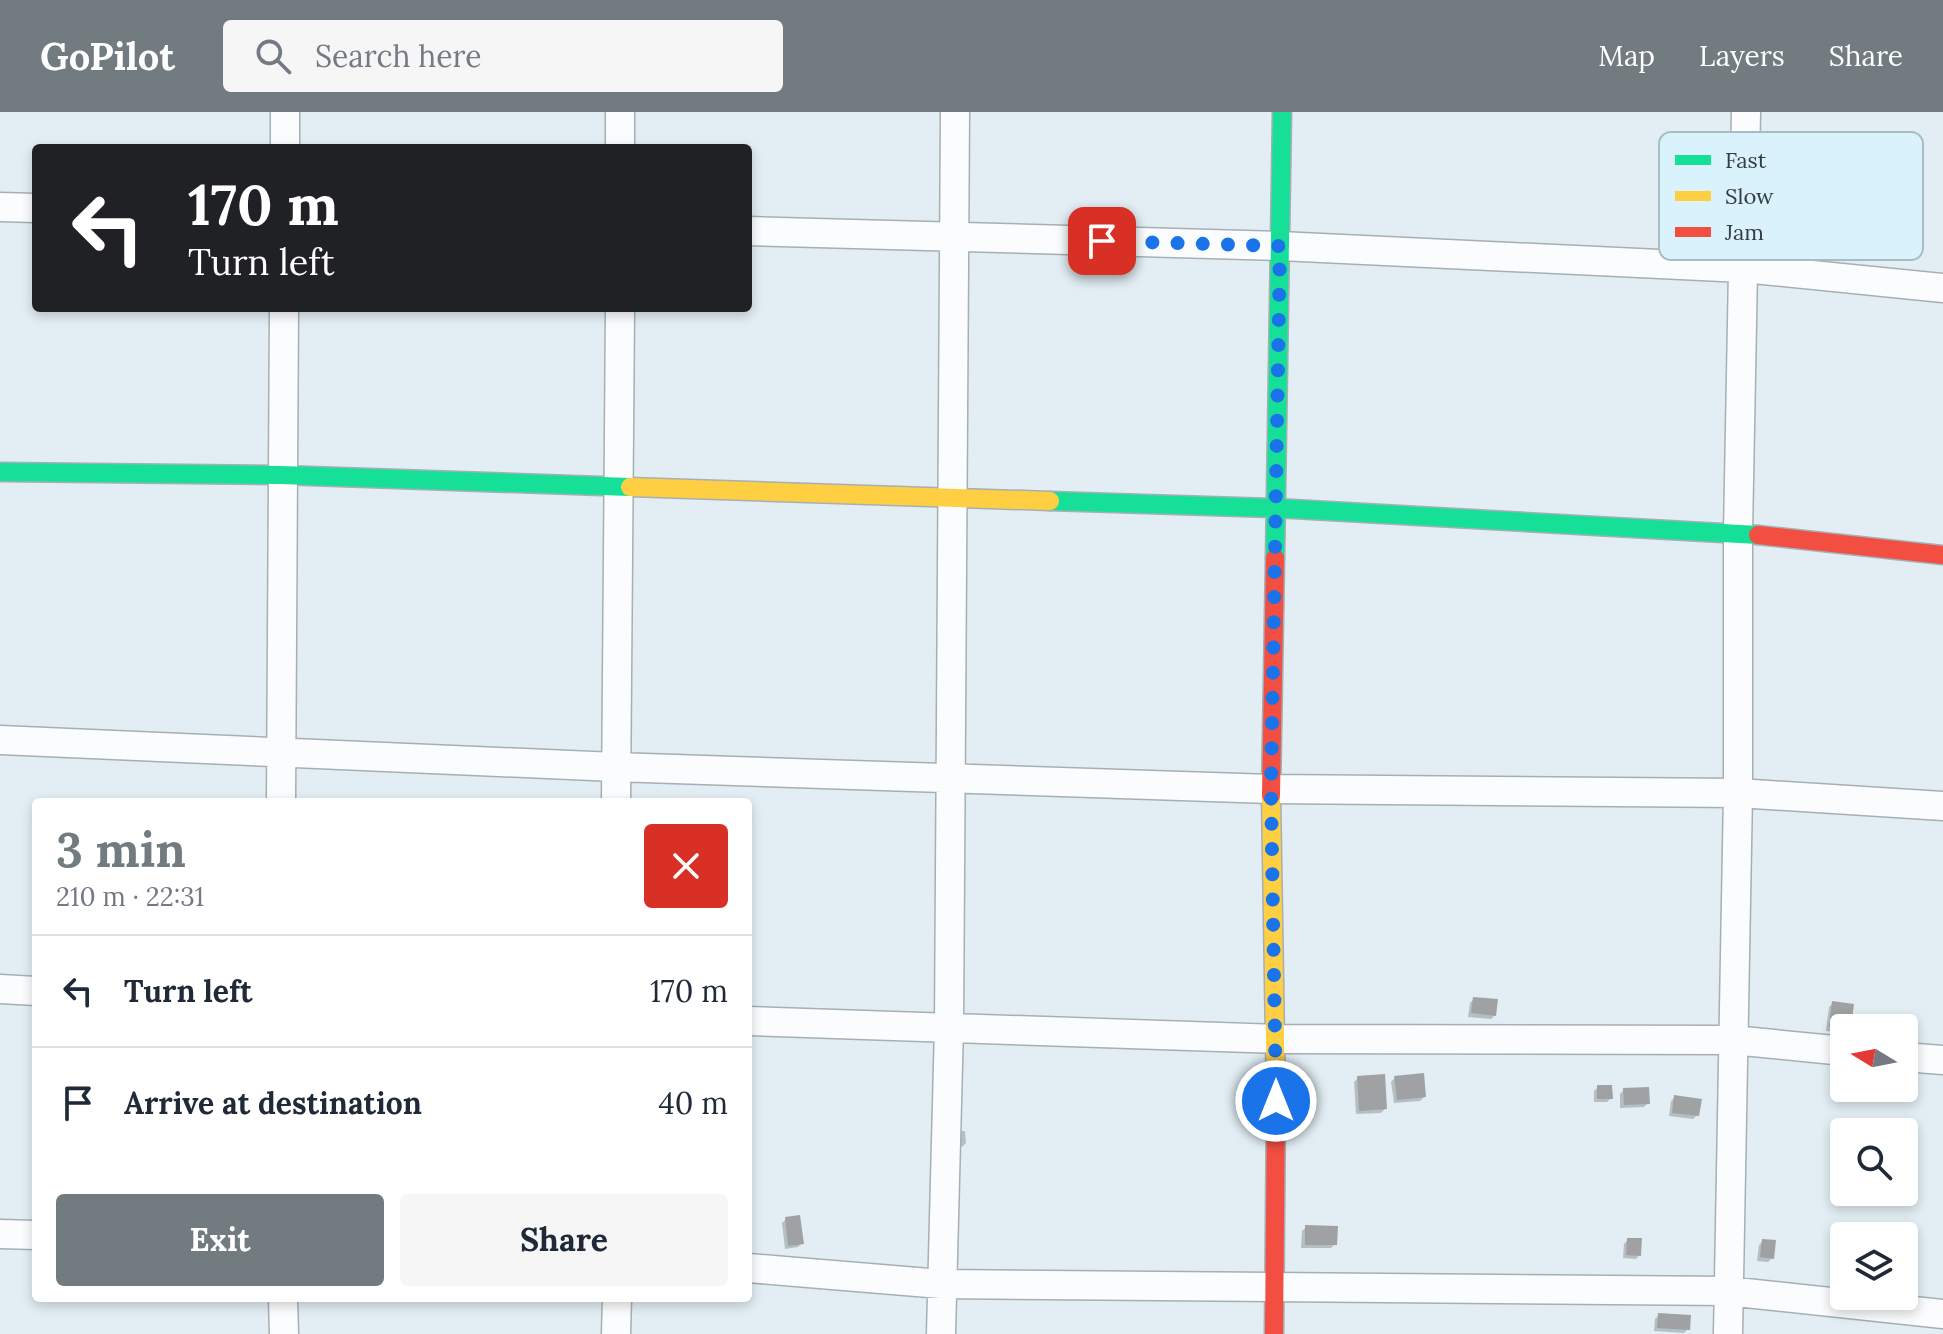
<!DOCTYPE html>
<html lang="en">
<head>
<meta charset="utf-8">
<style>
  body { margin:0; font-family:Lora,serif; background:#f6f6f7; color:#1f2937; height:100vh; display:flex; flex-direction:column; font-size:30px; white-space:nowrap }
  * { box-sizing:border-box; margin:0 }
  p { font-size:26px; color:#747a83 }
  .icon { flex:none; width:44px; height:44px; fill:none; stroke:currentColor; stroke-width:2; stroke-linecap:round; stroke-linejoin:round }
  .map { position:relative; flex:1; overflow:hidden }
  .drawer { position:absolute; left:32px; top:686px; width:720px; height:504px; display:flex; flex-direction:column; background:#fff; border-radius:8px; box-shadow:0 4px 12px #0003 }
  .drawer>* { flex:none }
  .hud { position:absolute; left:32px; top:32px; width:720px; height:168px; border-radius:8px; box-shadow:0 4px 12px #0003; background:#202124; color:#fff; overflow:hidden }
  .needle { width:52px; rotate:280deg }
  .buttons { position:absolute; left:1830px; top:902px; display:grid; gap:16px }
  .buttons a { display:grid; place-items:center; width:88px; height:88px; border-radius:8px; background:#fff; box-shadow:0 4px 12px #0003; font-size:40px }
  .pin { position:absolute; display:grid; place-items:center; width:68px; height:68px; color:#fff; margin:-34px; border-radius:16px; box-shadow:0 4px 12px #0006 }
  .me { position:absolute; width:88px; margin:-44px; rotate:0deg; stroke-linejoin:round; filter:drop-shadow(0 0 6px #0008) }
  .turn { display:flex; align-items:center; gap:28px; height:168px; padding:0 24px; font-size:36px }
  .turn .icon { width:104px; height:104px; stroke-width:2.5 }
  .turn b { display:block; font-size:56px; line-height:68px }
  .round { display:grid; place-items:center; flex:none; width:84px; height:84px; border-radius:8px; background:#f6f6f7 }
  .headline { display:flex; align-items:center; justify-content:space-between; height:136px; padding:0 24px }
  h1 { font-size:48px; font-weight:700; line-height:60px; color:#717b80 }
  .cta { display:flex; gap:16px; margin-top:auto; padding:16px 24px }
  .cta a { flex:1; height:92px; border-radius:8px; background:#717b80; color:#fff; font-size:32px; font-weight:700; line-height:92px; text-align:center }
  .cta a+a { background:#f6f6f7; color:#1f2937 }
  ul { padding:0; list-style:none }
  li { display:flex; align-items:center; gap:24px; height:112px; padding:0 24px; border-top:2px solid #e0e1e3 }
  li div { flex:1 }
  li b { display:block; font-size:30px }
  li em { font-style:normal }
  header { display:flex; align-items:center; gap:48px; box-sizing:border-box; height:112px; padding:0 40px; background:#717b80; color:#fff }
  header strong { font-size:38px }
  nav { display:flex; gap:44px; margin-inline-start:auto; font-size:28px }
  .search { width:560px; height:72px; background:#f6f6f7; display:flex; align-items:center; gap:20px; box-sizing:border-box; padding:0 28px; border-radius:8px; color:#747a83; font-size:30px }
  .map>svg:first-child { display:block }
  .shadow { fill:#0003 }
  .building { fill:#9fa1a3 }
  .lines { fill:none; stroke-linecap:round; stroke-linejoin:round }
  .street-casing { stroke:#a6afb4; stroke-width:31 }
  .fast-casing { stroke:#a6afb4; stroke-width:21 }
  .slow-casing { stroke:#a6afb4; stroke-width:21 }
  .jam-casing { stroke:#a6afb4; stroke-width:21 }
  .street { stroke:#fbfcfd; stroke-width:28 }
  .fast { stroke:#16e098; stroke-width:18 }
  .slow { stroke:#ffcf43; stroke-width:18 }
  .jam { stroke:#f24e42; stroke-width:18 }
  .route { stroke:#1a73e8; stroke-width:14; stroke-dasharray:0 25.2 }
  .key { fill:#daf2fc; stroke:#a8bcc4; stroke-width:2 }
  .key-label { font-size:22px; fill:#343d41 }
</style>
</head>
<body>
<header>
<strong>GoPilot</strong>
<div class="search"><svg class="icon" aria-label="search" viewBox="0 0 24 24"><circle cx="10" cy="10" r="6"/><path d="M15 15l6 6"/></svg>Search here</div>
<nav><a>Map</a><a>Layers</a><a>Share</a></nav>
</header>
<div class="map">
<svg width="1943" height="1222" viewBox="0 0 1943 1222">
  <rect width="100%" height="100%" fill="#e2eef4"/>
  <!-- shadow -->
  <path class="shadow" d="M1474 887 1495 903 1491 907 1468 905 1470 891Z
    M1833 891 1852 894 1849 916H1844V921L1826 919 1829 895Z
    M1358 966 1385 997 1381 1001 1356 1002 1354 970Z
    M1395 966 1424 985 1420 989 1394 991 1391 970Z
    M1598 975 1611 986 1607 990H1594V979Z
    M1624 978 1648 991 1644 995 1620 996V982Z
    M1675 985 1697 1003 1693 1007 1669 1004 1671 989Z
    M951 1019H965L966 1031 962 1035H947Z
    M786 1107 802 1131 798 1135 785 1137 782 1111Z
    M1306 1115 1335 1132 1331 1136H1301L1302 1119Z
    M1628 1128 1639 1143 1636 1147 1623 1146 1624 1132Z
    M1763 1129 1772 1146 1768 1150 1757 1149 1759 1133Z
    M1659 1203 1688 1217 1684 1221 1654 1219 1655 1207Z"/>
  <!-- building -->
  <path class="building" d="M1473 885 1498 887 1496 904 1471 901Z
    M1832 889 1854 892 1851 916 1829 915Z
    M1424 961 1426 985 1397 988 1394 964Z
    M1385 962 1387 997 1359 999 1357 964Z
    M1597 973H1612L1613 987H1597Z
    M1649 975 1650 992 1624 993 1623 976Z
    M1674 983 1702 987 1699 1004 1672 1001Z
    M800 1103 804 1132 788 1134 785 1105Z
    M1305 1113 1338 1114 1337 1133H1305Z
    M1627 1126H1642L1641 1144 1626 1143Z
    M1762 1127 1776 1128 1774 1147 1760 1145Z
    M1658 1201 1691 1203 1690 1218 1657 1216Z"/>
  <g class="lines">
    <!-- street casing -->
    <g class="street-casing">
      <path id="street" d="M285 36V0
        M620 36V0
        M0 95 36 96
        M748 119 1280 134 1743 156 1943 176
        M0 628 615 655 1271 677 1738 681 1943 694
        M281 690 284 196
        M616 690 620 196
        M0 877 36 879
        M748 909 1277 927 1733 928 1844 939
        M1904 945 1943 948
        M0 1122 36 1123
        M748 1156 941 1172 1727 1179 1943 1202
        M283 1186 284 1222
        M616 1222 617 1186
        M941 1222 949 914 955 0
        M1728 1222 1738 681V421L1746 0"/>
    </g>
    <!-- fast casing -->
    <g class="fast-casing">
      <path id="fast" d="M0 360 281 363 630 375
        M1050 389 1275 396 1758 423
        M1275 446 1282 0"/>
    </g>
    <!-- slow casing -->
    <g class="slow-casing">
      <path id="slow" d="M630 375 1050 389
        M1271 683 1276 991"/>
    </g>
    <!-- jam casing -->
    <g class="jam-casing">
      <path id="jam" d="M1758 423 1943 443
        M1271 683 1275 446
        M1274 1222 1276 991"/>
    </g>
    <!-- street -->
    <use href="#street" class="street"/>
    <!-- fast -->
    <use href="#fast" class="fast"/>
    <!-- slow -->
    <use href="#slow" class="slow"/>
    <!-- jam -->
    <use href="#jam" class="jam"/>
  </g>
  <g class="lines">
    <!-- route -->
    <path class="route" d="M1102 129 1280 134 1271 677 1276 989"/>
  </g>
  <!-- legend -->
  <rect x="1659" y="20" width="264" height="128" rx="12" class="key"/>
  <rect x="1675" y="43" width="36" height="10" fill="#16e098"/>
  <rect x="1675" y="79" width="36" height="10" fill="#ffcf43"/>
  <rect x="1675" y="115" width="36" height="10" fill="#f24e42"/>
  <g class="key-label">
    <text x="1725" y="56">Fast</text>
    <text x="1725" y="92">Slow</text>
    <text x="1725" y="128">Jam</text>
  </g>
</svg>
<div class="buttons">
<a><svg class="needle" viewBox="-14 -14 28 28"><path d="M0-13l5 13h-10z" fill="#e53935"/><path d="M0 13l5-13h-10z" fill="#747a83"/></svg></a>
<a><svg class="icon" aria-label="search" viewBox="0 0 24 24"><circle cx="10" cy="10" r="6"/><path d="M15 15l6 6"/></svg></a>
<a><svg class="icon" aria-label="layers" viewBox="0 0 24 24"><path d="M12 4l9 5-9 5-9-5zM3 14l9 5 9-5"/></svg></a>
</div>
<div class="pin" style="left:1102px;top:129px;background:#d93025"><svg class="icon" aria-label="arrive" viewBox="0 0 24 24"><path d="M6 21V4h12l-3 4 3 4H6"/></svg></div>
<svg class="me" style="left:1276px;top:989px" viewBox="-20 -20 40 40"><circle r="17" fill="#1a73e8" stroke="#fff" stroke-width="3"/><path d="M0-11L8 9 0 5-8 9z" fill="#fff"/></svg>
<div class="hud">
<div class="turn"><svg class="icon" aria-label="left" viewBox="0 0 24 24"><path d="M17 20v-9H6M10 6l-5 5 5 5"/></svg><div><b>170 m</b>Turn left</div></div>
</div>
<section class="drawer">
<div class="headline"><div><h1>3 min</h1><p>210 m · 22:31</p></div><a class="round" style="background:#d93025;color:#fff"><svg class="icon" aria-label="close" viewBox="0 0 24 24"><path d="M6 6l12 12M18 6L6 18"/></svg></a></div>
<ul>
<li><svg class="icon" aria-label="left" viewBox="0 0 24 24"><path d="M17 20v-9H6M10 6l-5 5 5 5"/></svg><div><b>Turn left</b></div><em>170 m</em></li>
<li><svg class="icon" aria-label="arrive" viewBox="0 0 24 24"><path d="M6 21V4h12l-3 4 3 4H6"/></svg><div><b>Arrive at destination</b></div><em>40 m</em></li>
</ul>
<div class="cta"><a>Exit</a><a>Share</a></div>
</section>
</div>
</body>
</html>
